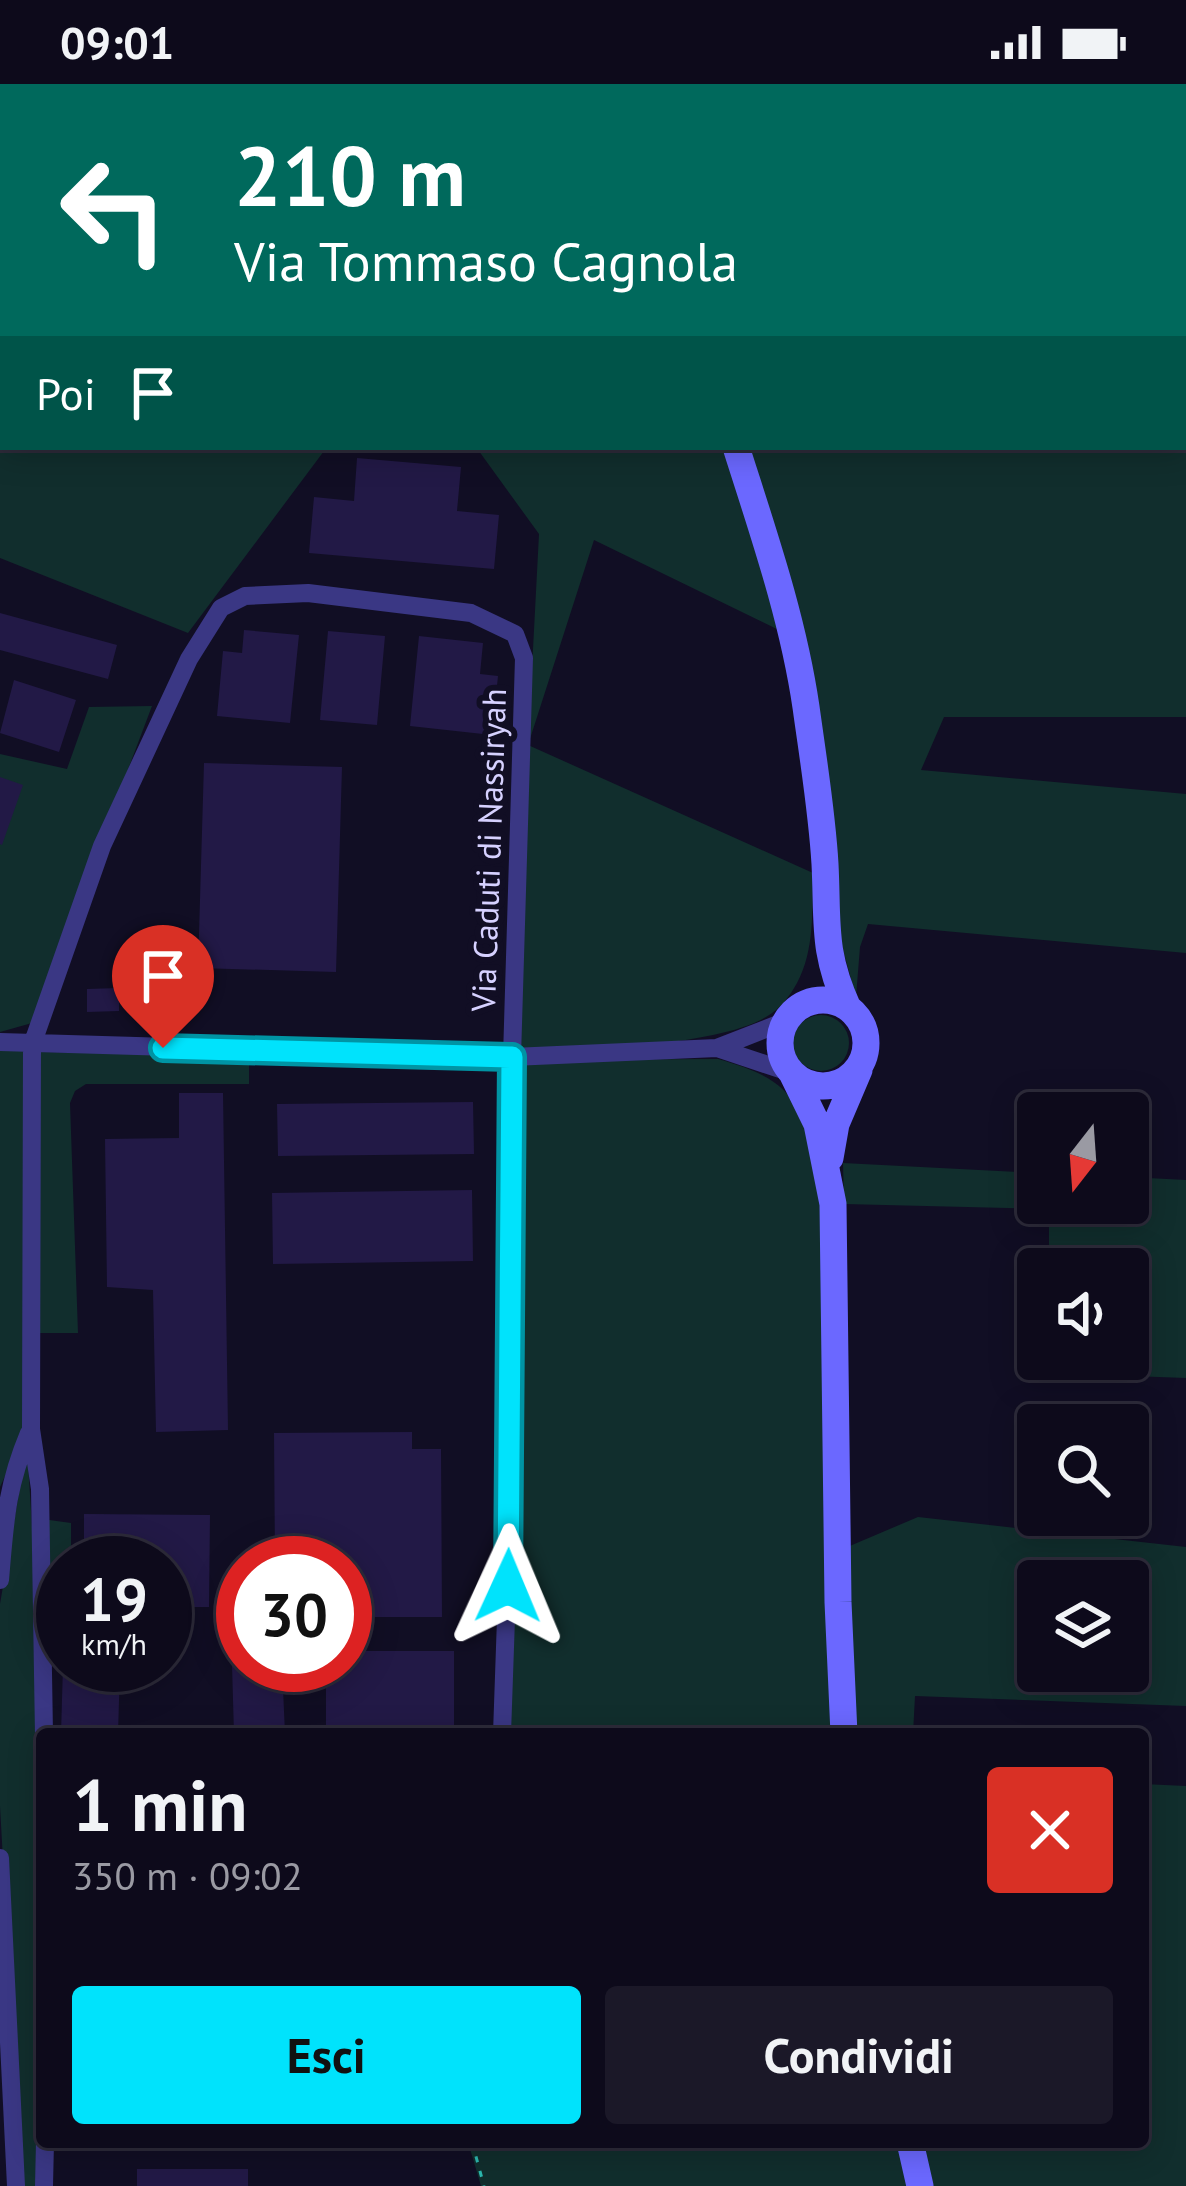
<!DOCTYPE html>
<html lang="it">
<head>
<meta charset="utf-8">
<style>
  body { margin:0; font-family:"PT Sans",sans-serif; background:#1b1828; color:#f1f3f6; height:100vh; display:flex; flex-direction:column; font-size:45px; white-space:nowrap }
  * { box-sizing:border-box; margin:0 }
  p { font-size:39px; color:#9a9aa3 }
  .icon { flex:none; width:66px; height:66px; fill:none; stroke:currentColor; stroke-width:2; stroke-linecap:round; stroke-linejoin:round }
  .map { position:relative; flex:1; overflow:hidden }
  .sheet { position:absolute; left:36px; top:1644px; width:1113px; height:420px; display:flex; flex-direction:column; background:#0d0a1b; border-radius:12px; box-shadow:0 6px 30px #0003,0 0 0 3px #2d2b3a }
  .sheet>* { flex:none }
  .banner { position:absolute; left:0px; top:0px; width:1188px; height:366px; box-shadow:0 6px 30px #0003,0 0 0 3px #2d2b3a; background:#00695c; color:#fff; overflow:hidden }
  .needle { width:78px; rotate:197deg }
  .fabs { position:absolute; left:1017px; top:1008px; display:grid; gap:24px }
  .fabs a { display:grid; place-items:center; width:132px; height:132px; border-radius:12px; background:#0d0a1b; box-shadow:0 6px 30px #0003,0 0 0 3px #2d2b3a; font-size:60px }
  .speed { position:absolute; left:36px; top:1452px; display:flex; gap:24px; font-size:60px; font-weight:700; text-align:center }
  .speed>* { display:grid; place-content:center; width:156px; height:156px; border-radius:50%; background:#0d0a1b; box-shadow:0 6px 30px #0003,0 0 0 3px #2d2b3a; line-height:1 }
  .speed small { font-size:30px; font-weight:400 }
  .speed .limit { border:18px solid #d22; background:#fff; color:#111 }
  .pin { position:absolute; display:grid; place-items:center; width:102px; height:102px; color:#fff; margin:-123px -51px; border-radius:50% 50% 50% 0; rotate:-45deg; box-shadow:0 0 12px #0007 }
  .pin .icon { rotate:45deg }
  .me { position:absolute; width:132px; margin:-66px; rotate:1deg; stroke-linejoin:round; filter:drop-shadow(0 0 9px #0008) }
  .turn { display:flex; align-items:center; gap:42px; height:252px; padding:0 36px; font-size:54px }
  .turn .icon { width:156px; height:156px; stroke-width:2.5 }
  .turn b { display:block; font-size:84px; line-height:102px }
  .then { display:flex; align-items:center; height:114px; padding:0 36px; background:#0003; gap:24px; font-size:45px }
  .round { display:grid; place-items:center; flex:none; width:126px; height:126px; border-radius:12px; background:#1b1828 }
  .headline { display:flex; align-items:center; justify-content:space-between; height:204px; padding:0 36px }
  h1 { font-size:72px; font-weight:600; line-height:90px }
  .action { display:flex; gap:24px; margin-top:auto; padding:24px 36px }
  .action a { flex:1; height:138px; border-radius:12px; background:#00e3fc; color:#111; font-size:48px; font-weight:600; line-height:138px; text-align:center }
  .action a+a { background:#1b1828; color:#f1f3f6 }
  .status { display:flex; justify-content:space-between; align-items:center; height:84px; padding:0 60px; background:#0d0a1b; direction:ltr }
  .status svg { height:33px; fill:currentColor }
  .map>svg:first-child { display:block }
  .green { fill:#112e2d; fill-rule:evenodd }
  .building { fill:#221946 }
  .lines { fill:none; stroke-linecap:round; stroke-linejoin:round }
  .path { stroke:#2cb8af; stroke-width:3; stroke-dasharray:6 9; stroke-linecap:butt }
  .minor { stroke:#3a3784; stroke-width:18 }
  .secondary { stroke:#6b68ff; stroke-width:27 }
  .route-casing { stroke:#0094a4; stroke-width:30 }
  .route { stroke:#00e3fc; stroke-width:21 }
  .labels { text-anchor:middle; dominant-baseline:central; stroke-width:12; stroke-linejoin:round; paint-order:stroke }
  .street-label { font-size:33px; fill:#d6d1ff; stroke:#110e24 }
</style>
</head>
<body>
<div class="status"><b>09:01</b><svg viewBox="0 0 49 12"><path d="M0 12V9h3v3zM5 12V6h3v6zM10 12V3h3v9zM15 12V0h3v12zM26 1h20v11H26zM47 4h2v5h-2z"/></svg></div>
<div class="map">
<svg width="1186" height="2102" viewBox="0 0 1186 2102">
  <rect width="100%" height="100%" fill="#110e24"/>
  <!-- green -->
  <path class="green" d="M0 24 3 363H327L188 549 0 474Z
    M1186 361V633H944L921 686 1186 710V869L868 840 860 863 856 913 842 862 821 713 737 363Z
    M476 363H725L785 549 594 456 528 661 813 789C812 825 815 866 797 899 790 912 780 925 766 933 717 962 581 965 519 972L528 661 539 450Z
    M152 622 32 939 0 948V670L67 685 89 623Z
    M793 959a28 28 0 1 1 56 0a28 28 0 1 1-56 0Z
    M0 965 26 967 25 1348 0 1403Z
    M40 968 249 971V1000H86L75 1007 70 1019 78 1249H39Z
    M718 975C792 996 796 1013 819 1082L836 1650H507L519 976Z
    M843 1079 1038 1089V1119H1128V1093L1186 1096V1294L1049 1289V1275H1128V1185H1049V1125L844 1120Z
    M27 1362 37 1525 36 2102H21L0 1722V1520Z
    M918 1433 1186 1463V1622L915 1612 913 1650H844L838 1467ZM1038 1497H1128V1587H1038Z
    M42 1435 71 1439V1479H63V1550L46 1549Z
    M1143 1700 1186 1702V2102H920L910 2058H1143Z
    M468 2058H903L913 2102H481Z"/>
  <!-- building -->
  <path class="building" d="M357 374 461 383 457 427 499 431 494 485 309 469 314 413 354 417Z
    M0 529 117 561 108 595 0 566Z
    M244 546 299 551 290 639 217 632 223 567 242 569Z
    M328 547 385 552 377 641 320 636Z
    M419 552 483 559 480 590 498 592 492 651 410 642Z
    M14 596 76 616 59 668 0 649Z
    M204 679 342 683 336 888 198 884Z
    M0 693 23 701 2 761 0 760Z
    M119 904V927L87 928V905Z
    M179 1009H223L228 1346 156 1348 153 1206 107 1203 105 1055 179 1054Z
    M473 1018 474 1070 278 1072 277 1020Z
    M472 1106 473 1177 273 1180 272 1109Z
    M412 1348V1365H441L442 1533H345V1479H275L274 1349Z
    M84 1430 210 1431 209 1523H165V1479H84Z
    M345 1567H454V1649H326V1581H345Z
    M63 1581 120 1583 118 1650H61Z
    M232 1581H282L285 1650H234Z
    M137 2085H248V2102H137Z"/>
  <g class="lines">
    <!-- path -->
    <path class="path" d="M472 2058 484 2102"/>
    <!-- minor -->
    <path class="minor" d="M0 958 512 973 717 964 786 937
      M717 964 792 989
      M0 1496C5 1438 6 1404 29 1349
      M44 1650 40 1405 31 1345 32 961 102 762 189 575 221 524 245 512 308 509 471 529 515 550 524 574 512 973V1361L502 1650
      M0 1774 16 2102
      M44 2102 45 2058"/>
    <!-- secondary -->
    <path class="secondary" d="M621 0 622 3
      M736 363C763 448 793 534 806 623 813 674 822 728 825 780 828 839 822 867 848 924
      M780 959a43 43 0 1 1 86 0a43 43 0 1 1-86 0Z
      M792 989 817 1040 833 1120 838 1518 844 1650
      M830 1074 836 1040 859 986
      M910 2058 920 2102"/>
  </g>
  <g class="lines">
    <!-- route casing -->
    <g class="route-casing">
      <path id="route" d="M163 964 512 973 508 1502"/>
    </g>
    <!-- route -->
    <use href="#route" class="route"/>
  </g>
  <g class="labels">
    <!-- street labels -->
    <g class="street-label">
      <text transform="translate(488 766) rotate(-88)">Via Caduti di Nassiryah</text>
    </g>
  </g>
</svg>
<div class="fabs">
<a><svg class="needle" viewBox="-14 -14 28 28"><path d="M0-13l5 13h-10z" fill="#e53935"/><path d="M0 13l5-13h-10z" fill="#9a9aa3"/></svg></a>
<a><svg class="icon" aria-label="sound" viewBox="0 0 24 24"><path d="M4 9h4l5-4v14l-5-4H4zM17 9q2 3 0 6"/></svg></a>
<a><svg class="icon" aria-label="search" viewBox="0 0 24 24"><circle cx="10" cy="10" r="6"/><path d="M15 15l6 6"/></svg></a>
<a><svg class="icon" aria-label="layers" viewBox="0 0 24 24"><path d="M12 4l9 5-9 5-9-5zM3 14l9 5 9-5"/></svg></a>
</div>
<div class="speed"><div>19<small>km/h</small></div><div class="limit">30</div></div>
<div class="pin" style="left:163px;top:964px;background:#d93025"><svg class="icon" aria-label="arrive" viewBox="0 0 24 24"><path d="M6 21V4h12l-3 4 3 4H6"/></svg></div>
<svg class="me" style="left:508px;top:1502px" viewBox="-20 -20 40 40"><path d="M0-17L14 15 0 8-14 15z" fill="#00e3fc" stroke="#fff" stroke-width="4"/></svg>
<div class="banner">
<div class="turn"><svg class="icon" aria-label="left" viewBox="0 0 24 24"><path d="M17 20v-9H6M10 6l-5 5 5 5"/></svg><div><b>210 m</b>Via Tommaso Cagnola</div></div>
<div class="then">Poi<svg class="icon" aria-label="arrive" viewBox="0 0 24 24"><path d="M6 21V4h12l-3 4 3 4H6"/></svg></div>
</div>
<section class="sheet">
<div class="headline"><div><h1>1 min</h1><p>350 m · 09:02</p></div><a class="round" style="background:#d93025;color:#fff"><svg class="icon" aria-label="close" viewBox="0 0 24 24"><path d="M6 6l12 12M18 6L6 18"/></svg></a></div>
<div class="action"><a>Esci</a><a>Condividi</a></div>
</section>
</div>
</body>
</html>
